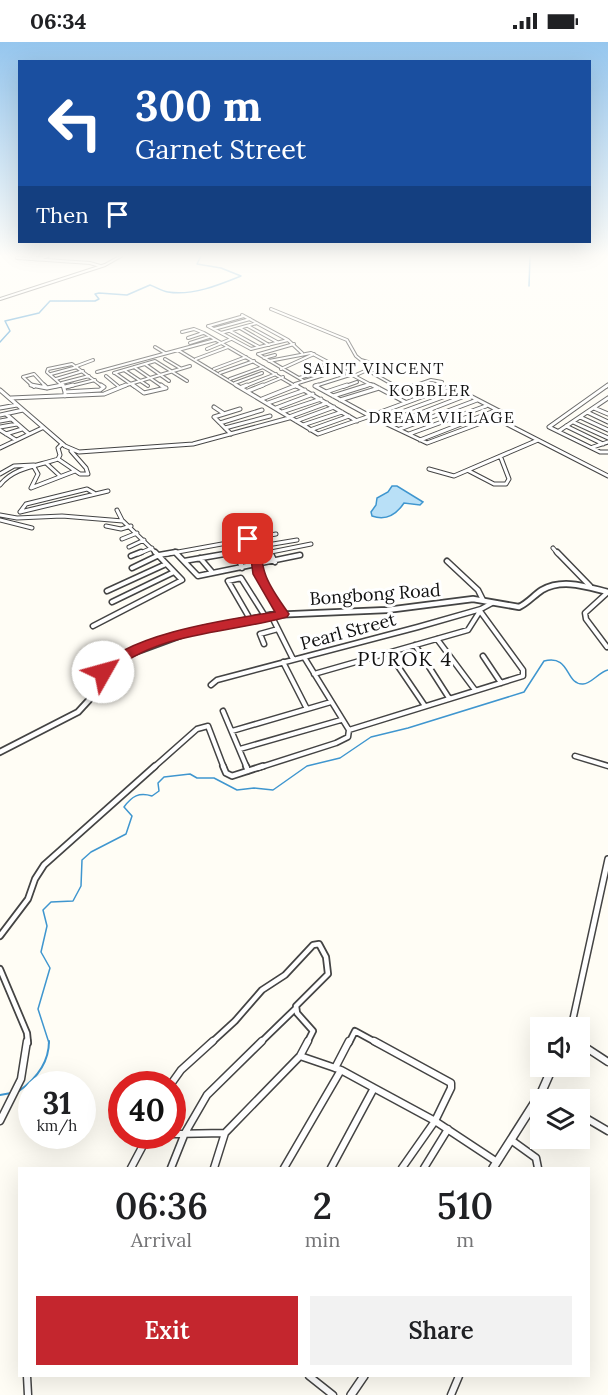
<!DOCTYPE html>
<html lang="en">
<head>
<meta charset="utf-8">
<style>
  body { margin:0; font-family:Lora,serif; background:#f2f2f2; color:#202124; height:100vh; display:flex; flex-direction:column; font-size:22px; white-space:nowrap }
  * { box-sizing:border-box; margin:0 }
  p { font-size:20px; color:#757577 }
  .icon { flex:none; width:33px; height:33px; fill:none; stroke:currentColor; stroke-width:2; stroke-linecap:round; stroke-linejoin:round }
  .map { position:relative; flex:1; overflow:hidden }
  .details { position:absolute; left:18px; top:1125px; width:572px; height:210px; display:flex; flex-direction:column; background:#fff; border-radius:0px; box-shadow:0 6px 24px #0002 }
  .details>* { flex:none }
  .banner { position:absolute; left:18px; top:18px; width:573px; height:183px; border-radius:0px; box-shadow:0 6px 24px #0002; background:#1a4fa0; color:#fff; overflow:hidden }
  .buttons { position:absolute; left:530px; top:975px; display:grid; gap:12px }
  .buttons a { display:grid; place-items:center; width:60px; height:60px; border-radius:0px; background:#fff; box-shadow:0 6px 24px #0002; font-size:30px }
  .speed { position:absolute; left:18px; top:1029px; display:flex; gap:12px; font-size:30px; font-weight:700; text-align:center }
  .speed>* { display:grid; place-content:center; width:78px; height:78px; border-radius:50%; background:#fff; box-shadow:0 6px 24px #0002; line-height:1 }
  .speed small { font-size:15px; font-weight:400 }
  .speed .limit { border:9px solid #d22; background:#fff; color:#111 }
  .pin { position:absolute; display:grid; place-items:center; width:51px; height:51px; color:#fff; margin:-26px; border-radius:12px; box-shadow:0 3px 9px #0006 }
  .me { position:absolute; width:66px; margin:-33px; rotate:52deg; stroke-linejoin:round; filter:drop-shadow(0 0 4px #0008) }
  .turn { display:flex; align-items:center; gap:21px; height:126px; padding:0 18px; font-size:27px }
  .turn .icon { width:78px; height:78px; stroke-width:2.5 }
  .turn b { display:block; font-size:42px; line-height:51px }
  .then { display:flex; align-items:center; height:57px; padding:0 18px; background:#0003; gap:12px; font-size:22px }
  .eta { display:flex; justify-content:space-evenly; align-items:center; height:102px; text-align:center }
  .eta b { font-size:36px; font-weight:600; line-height:42px }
  .button { display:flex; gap:12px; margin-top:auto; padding:12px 18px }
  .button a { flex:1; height:69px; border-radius:0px; background:#c4262e; color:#fff; font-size:24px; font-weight:600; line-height:69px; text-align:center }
  .button a+a { background:#f2f2f2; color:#202124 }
  .status { display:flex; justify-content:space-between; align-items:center; height:42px; padding:0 30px; background:#fff; direction:ltr }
  .status svg { height:16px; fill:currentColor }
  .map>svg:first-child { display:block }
  .water { fill:#b9e0f7; stroke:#3f96cf; stroke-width:1.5 }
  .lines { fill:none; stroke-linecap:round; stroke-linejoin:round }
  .stream-far1 { stroke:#3f96cf; stroke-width:1.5 }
  .stream { stroke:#3f96cf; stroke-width:2 }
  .minor-far4-casing { stroke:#444; stroke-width:4 }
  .minor-far3-casing { stroke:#444; stroke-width:5 }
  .minor-far2-casing { stroke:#444; stroke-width:7 }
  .minor-far1-casing { stroke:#444; stroke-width:8 }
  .minor-casing { stroke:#444; stroke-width:9 }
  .tertiary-far3-casing { stroke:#444; stroke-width:4 }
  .tertiary-far2-casing { stroke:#444; stroke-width:8 }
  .tertiary-far1-casing { stroke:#444; stroke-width:8 }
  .tertiary-casing { stroke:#444; stroke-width:10 }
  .minor-far4 { stroke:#fff; stroke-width:2 }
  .minor-far3 { stroke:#fff; stroke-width:3 }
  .minor-far2 { stroke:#fff; stroke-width:4 }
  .minor-far1 { stroke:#fff; stroke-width:4.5 }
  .minor { stroke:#fff; stroke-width:6 }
  .tertiary-far3 { stroke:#fff; stroke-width:2 }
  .tertiary-far2 { stroke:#fff; stroke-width:4.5 }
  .tertiary-far1 { stroke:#fff; stroke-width:5 }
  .tertiary { stroke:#fff; stroke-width:7 }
  .route { fill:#c4262e; stroke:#7f191e; stroke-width:1.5 }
  .labels { text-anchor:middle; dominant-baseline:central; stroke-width:6; stroke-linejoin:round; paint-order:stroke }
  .far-neighbourhood-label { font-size:16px; letter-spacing:1.5px; fill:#111; stroke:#fff }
  .street-label { font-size:18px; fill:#111; stroke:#fff }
  .neighbourhood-label { font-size:20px; letter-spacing:1.5px; fill:#111; stroke:#fff }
</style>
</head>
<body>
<div class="status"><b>06:34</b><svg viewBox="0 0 49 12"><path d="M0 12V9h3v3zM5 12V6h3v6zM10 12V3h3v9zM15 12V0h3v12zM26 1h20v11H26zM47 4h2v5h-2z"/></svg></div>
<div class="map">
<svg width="608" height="1353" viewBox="0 0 608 1353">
  <rect width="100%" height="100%" fill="#fffdf5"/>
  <!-- water -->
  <path class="water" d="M392 444H397L423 460 420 463 404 461C396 473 386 479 372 474L371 470 376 463 377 456 388 450Z"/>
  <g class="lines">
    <!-- stream-far1 -->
    <path class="stream-far1" d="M529 244 530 214
      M0 300 10 289 5 279 39 271 50 259H95L99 257 95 252 99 251 127 253 150 243C156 245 161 249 168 250 192 254 219 243 241 234L221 226 197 222 201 214
      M49 1001 38 967 50 926 41 910 47 884 43 868 51 860 73 859 81 844 82 818 91 810 126 792 132 774 124 765C132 754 139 750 152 754L159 749 158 741 164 735 190 732 197 736H214L237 748 254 746 273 748 307 724 340 716 371 695 408 686 524 650 544 619C571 612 565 643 583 642 591 642 599 630 608 628"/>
    <!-- stream -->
    <path class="stream" d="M19 1049C36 1037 49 1020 49 999
      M0 1053 11 1051"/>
    <!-- minor-far4 casing -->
    <g class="minor-far4-casing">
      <path id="minor-far4" d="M25 214 42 216 48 214
        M17 216 90 221 100 224
        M271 267 347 298 356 314 361 318 404 331
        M242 273 288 298 302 311
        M208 284 251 307 288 298
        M209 284 244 274
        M248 284 277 300
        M240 286 269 303
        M214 287 250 277
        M230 289 259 305
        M182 290 194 287 204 291 297 345
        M221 291 257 281
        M188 296 203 291
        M190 301 209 295
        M155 305 165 311
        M207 307 231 297
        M178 308 239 345
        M258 312 304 339
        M259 312 294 302
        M264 316 275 313
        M165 317 180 326
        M196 317 228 305
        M269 319 311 311 375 345
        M145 322 169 339
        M77 324 93 318
        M134 325 163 345
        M214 327 246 315
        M281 327 314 312
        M311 327 332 321
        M124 328 148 344
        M367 328 397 345
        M97 330 215 298
        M114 331 155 319 187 339
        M115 331 135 345
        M220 331 254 319
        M51 332 77 325
        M356 333 367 328 370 322
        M106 334 118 344
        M299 336 338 324
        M56 337 83 329
        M230 337 263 325
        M62 341 89 334
        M235 341 262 331
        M295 342 356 323
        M315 344 353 332
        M34 345 23 335 34 332 46 345
        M53 345 62 343
        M64 345 47 330 48 327 72 322 103 345
        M67 345 95 338
        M120 345 190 324
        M243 345 276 332
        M259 345 283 335
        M293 345 297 343
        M343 345 357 340
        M363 345 371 342
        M411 345 431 338 442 340
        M429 345 442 340
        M449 345H452
        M606 345 608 343"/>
    </g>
    <!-- minor-far3 casing -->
    <g class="minor-far3-casing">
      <path id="minor-far3" d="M31 343 47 346
        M44 343 47 346
        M63 343 65 350
        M133 343 144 351 166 346
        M161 343 165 346
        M236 343 318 392 370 374
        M295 343 357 379
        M373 343 405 360
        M394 343 417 356
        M608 343 549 385 600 410H608
        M315 344 370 374
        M315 344 318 343
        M451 344 505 372 427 401 370 374Z
        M65 345 73 343
        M242 345 247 343
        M47 346 62 343
        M0 348 65 404 79 410 193 402 289 376
        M401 348 416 343
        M248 349 263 343
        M65 350V354
        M65 350 100 348 104 345 101 343
        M326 350 347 343
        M409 352 434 343
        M333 354 368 343
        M11 356 104 352 126 343
        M262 357 297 343
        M340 358 379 346
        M268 361 305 348
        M214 365 223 371
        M0 366 17 363
        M276 366 313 352
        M594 366 608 372
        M282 370 321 357
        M587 370 608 380
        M6 372 29 392
        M0 373 23 368
        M289 375 327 361
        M580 375 608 388
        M497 377 608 434
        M380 378 459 349
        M0 379 11 377
        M296 379 334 365
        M573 380 608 396
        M220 381 262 368
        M303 383 342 370
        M390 383 467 353
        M566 384 603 402
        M0 385 17 382
        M225 386 270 374
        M400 387 477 358
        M0 388 16 398
        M310 388 349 374
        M559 389 608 356
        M6 392 22 387
        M231 392 214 375 240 367
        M409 392 486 364
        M420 398 497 368
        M593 405 608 400
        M0 406 42 386
        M58 417 80 432H88L86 426 71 409
        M46 421 60 434
        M34 425 38 432 31 446 75 429
        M429 427 454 434 538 398
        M469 429 494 442H506L509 437 501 416
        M0 432 14 424 34 423
        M0 443C14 425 38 424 58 417L60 413 58 406 62 402
        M117 468 122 478
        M20 470 108 449
        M20 470 26 462 87 447 94 451
        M0 473 17 476 62 474 123 479 157 512
        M0 478 32 486
        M106 484 121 487 131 484
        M263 494 271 512
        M122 497 137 491
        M248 497 255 512
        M267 503 297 498
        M129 505 144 498
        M553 506 558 512
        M271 510 311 502
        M138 512 152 506
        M167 512 276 492
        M227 512 253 507"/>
    </g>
    <!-- minor-far2 casing -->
    <g class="minor-far2-casing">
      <path id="minor-far2" d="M175 510 198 534 300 513
        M236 510 242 526
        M254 510 259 532 283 572
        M270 510 275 520
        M557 510 590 544
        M131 514 141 510
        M200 516 212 530
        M184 519 236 510
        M447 519 478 548 483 558
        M132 526 159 513 176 510
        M107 549 166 522
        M112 560 174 530
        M271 573 293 617
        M250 577 228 539 241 536 265 574
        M93 584 182 538 155 510
        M437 597 475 648
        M264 602 260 592 278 587
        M415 603 449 656
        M607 605 586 577 585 571 608 550
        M389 611 425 664
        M483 614 501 641
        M304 615 349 688
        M283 620 307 667
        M314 632 468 588 480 569
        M211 643 217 638 418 585 481 567 492 561
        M223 669 247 726
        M349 688 523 634V628L480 569
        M232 689 331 660
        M240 707 341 678
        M575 714 608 724
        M153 726 197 687 208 684 224 726
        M258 726 336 701 348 695 349 688"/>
    </g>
    <!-- minor-far1 casing -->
    <g class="minor-far1-casing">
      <path id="minor-far1" d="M223 724 226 731 232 734 263 724
        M246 724 248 729
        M0 894 28 857 35 837 44 823 155 724
        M0 927 27 991 28 1001
        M211 1001 235 979 262 948 285 933 313 903 319 902 326 915 328 932 296 964 297 971 313 989 307 1001
        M260 1001 295 967
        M349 1001 355 989 377 1001"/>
    </g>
    <!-- minor casing -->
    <g class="minor-casing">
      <path id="minor" d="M374 999 451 1041V1046L435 1079 402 1126
        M579 1001 608 1020
        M300 1014 341 1028 374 1046
        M335 1026 349 999
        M171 1042 181 1028 213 999
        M543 1049 556 1058
        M579 1072 608 1089
        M0 1079 21 1037 27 999
        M172 1092 225 1091 300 1014 308 999
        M511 1098 536 1116 538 1126
        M131 1126 148 1094
        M171 1126 185 1091 207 1053 262 999
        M214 1126 225 1091
        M284 1126 341 1028
        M331 1126 374 1046 435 1079 497 1120
        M424 1126 448 1087
        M27 1334 28 1353
        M309 1334 333 1353
        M451 1353 459 1334"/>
    </g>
    <!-- tertiary-far3 casing -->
    <g class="tertiary-far3-casing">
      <path id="tertiary-far3" d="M0 257 105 223 121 214"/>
    </g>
    <!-- tertiary-far2 casing -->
    <g class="tertiary-far2-casing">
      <path id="tertiary-far2" d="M0 710 78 670 89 658 103 630 119 616 187 591 271 573 387 568 473 557 519 565C528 561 534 553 542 548 563 536 587 545 608 550"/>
    </g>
    <!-- tertiary-far1 casing -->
    <g class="tertiary-far1-casing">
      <path id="tertiary-far1" d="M571 986 608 817"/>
    </g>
    <!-- tertiary casing -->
    <g class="tertiary-casing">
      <path id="tertiary" d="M493 1126 542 1049 553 1024
        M351 1353 364 1334"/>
    </g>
    <!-- minor-far4 -->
    <use href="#minor-far4" class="minor-far4"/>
    <!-- minor-far3 -->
    <use href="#minor-far3" class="minor-far3"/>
    <!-- minor-far2 -->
    <use href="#minor-far2" class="minor-far2"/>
    <!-- minor-far1 -->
    <use href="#minor-far1" class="minor-far1"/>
    <!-- minor -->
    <use href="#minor" class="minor"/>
    <!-- tertiary-far3 -->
    <use href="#tertiary-far3" class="tertiary-far3"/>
    <!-- tertiary-far2 -->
    <use href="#tertiary-far2" class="tertiary-far2"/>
    <!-- tertiary-far1 -->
    <use href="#tertiary-far1" class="tertiary-far1"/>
    <!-- tertiary -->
    <use href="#tertiary" class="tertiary"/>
  </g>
  <!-- sky -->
  <linearGradient id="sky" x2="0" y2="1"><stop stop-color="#95c6ee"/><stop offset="0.53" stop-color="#fffefa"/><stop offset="1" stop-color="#fffefa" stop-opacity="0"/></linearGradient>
  <rect width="608" height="403" fill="url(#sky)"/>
  <!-- route -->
  <path class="route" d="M248 494C261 499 261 520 265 531 269 545 281 560 289 572L287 575C227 592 156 589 108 633H98L97 630C122 592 231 577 275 570L253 532 251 517 243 497Z"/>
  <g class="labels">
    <!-- far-neighbourhood labels -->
    <g class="far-neighbourhood-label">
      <text x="374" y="326">SAINT VINCENT</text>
      <text x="430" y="348">KOBBLER</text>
      <text x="442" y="375">DREAM VILLAGE</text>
    </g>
    <!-- street labels -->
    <g class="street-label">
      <text transform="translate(375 552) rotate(-4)">Bongbong Road</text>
      <text transform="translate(348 589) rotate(-15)">Pearl Street</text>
    </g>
    <!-- neighbourhood labels -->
    <g class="neighbourhood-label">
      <text x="405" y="616">PUROK 4</text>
    </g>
  </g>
</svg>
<div class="buttons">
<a><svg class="icon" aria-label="sound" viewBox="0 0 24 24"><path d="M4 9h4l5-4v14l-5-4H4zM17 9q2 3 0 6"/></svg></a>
<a><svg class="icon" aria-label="layers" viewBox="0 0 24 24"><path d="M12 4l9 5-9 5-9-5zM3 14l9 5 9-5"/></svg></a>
</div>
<div class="speed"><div>31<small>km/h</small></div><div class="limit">40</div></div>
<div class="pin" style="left:248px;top:497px;background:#d93025"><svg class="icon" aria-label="arrive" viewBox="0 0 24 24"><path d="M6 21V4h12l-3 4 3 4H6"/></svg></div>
<svg class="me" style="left:103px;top:630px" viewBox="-20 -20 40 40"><circle r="19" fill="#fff"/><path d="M0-13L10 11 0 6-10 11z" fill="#c4262e"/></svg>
<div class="banner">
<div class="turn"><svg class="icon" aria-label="left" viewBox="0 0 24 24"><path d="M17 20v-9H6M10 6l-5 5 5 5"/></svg><div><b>300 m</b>Garnet Street</div></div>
<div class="then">Then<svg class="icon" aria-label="arrive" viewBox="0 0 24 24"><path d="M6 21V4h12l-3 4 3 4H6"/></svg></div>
</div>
<section class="details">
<div class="eta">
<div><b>06:36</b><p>Arrival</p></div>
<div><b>2</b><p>min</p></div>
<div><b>510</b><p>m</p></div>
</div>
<div class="button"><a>Exit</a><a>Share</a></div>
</section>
</div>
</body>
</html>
